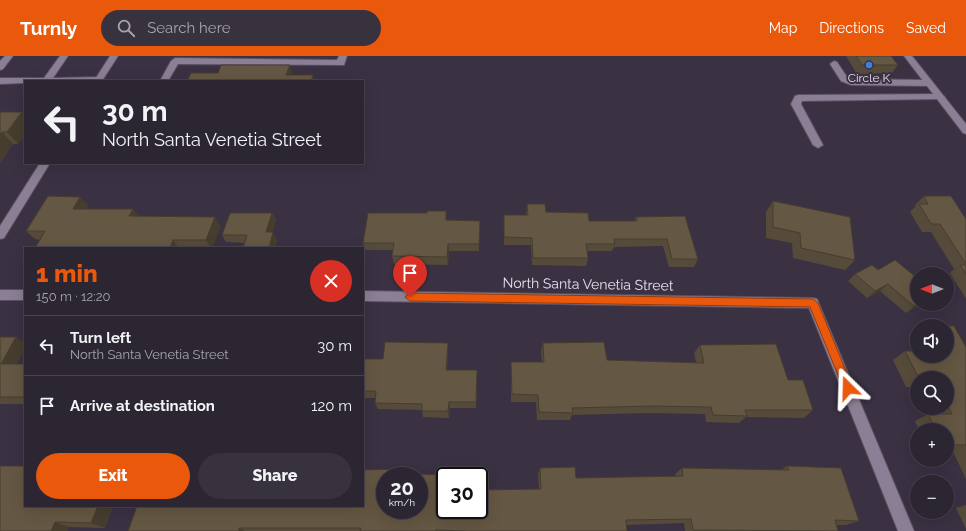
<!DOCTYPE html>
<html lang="en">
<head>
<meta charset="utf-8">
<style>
  body { margin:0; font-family:Raleway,sans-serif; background:#38313e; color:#f1f3f6; height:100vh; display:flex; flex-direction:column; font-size:15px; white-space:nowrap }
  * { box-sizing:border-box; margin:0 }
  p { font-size:13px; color:#a6a5ac }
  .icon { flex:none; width:22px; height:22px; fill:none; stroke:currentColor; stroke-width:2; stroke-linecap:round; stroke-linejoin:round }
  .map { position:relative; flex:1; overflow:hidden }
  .drawer { position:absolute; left:24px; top:191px; width:340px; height:260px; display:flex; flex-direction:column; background:#2c2532; border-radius:0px; box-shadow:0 4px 16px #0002,0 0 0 1px #48424d }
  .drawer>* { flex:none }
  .hud { position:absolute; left:24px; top:24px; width:340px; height:84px; border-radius:0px; box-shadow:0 4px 16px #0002,0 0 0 1px #48424d; background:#2c2532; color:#f1f3f6; overflow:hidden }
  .needle { width:26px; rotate:270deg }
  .controls { position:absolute; left:910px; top:211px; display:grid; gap:8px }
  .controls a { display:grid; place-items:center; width:44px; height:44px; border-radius:50%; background:#2c2532; box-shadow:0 4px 16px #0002,0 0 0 1px #48424d; font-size:20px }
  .speed { position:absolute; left:376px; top:411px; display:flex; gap:8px; font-size:20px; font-weight:700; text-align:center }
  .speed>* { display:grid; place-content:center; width:52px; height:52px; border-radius:50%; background:#2c2532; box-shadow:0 4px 16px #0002,0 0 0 1px #48424d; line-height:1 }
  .speed small { font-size:10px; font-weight:400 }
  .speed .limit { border:2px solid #111; border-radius:6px; background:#fff; color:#111 }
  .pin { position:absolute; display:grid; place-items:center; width:34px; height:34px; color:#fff; margin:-41px -17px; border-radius:50% 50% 50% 0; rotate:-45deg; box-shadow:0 0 4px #0007 }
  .pin .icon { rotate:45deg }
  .me { position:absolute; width:44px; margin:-22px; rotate:338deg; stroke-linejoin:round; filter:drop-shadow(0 0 3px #0008) }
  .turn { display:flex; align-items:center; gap:14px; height:84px; padding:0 12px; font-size:18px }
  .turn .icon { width:52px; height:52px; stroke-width:2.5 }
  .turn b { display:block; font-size:28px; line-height:34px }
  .round { display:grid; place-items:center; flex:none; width:42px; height:42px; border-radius:21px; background:#38313e }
  .overview { display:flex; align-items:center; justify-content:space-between; height:68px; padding:0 12px }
  h1 { font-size:24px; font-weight:800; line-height:30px; color:#ea580c }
  .button { display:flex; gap:8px; margin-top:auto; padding:8px 12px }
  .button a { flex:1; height:46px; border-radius:24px; background:#ea580c; color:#fff; font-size:16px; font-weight:800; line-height:46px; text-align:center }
  .button a+a { background:#38313e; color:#f1f3f6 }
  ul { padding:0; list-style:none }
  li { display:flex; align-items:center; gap:12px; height:60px; padding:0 12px; border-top:1px solid #48424d }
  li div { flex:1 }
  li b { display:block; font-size:15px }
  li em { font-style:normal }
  header { display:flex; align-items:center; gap:24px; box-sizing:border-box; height:56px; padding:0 20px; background:#ea580c; color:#fff }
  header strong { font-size:19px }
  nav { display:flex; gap:22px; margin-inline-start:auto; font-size:14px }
  .search { width:280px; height:36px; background:#38313e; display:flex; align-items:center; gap:10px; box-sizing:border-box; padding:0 14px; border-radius:22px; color:#a6a5ac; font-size:15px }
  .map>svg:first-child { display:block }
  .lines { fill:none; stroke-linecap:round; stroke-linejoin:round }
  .service-casing { stroke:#594f60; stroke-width:2 }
  .minor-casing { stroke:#594f60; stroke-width:2 }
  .service { fill:#8a7f95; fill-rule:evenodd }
  .minor { fill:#8a7f95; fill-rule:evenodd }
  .wall { fill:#564b3a }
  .shaded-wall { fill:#463d2f }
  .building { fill:#645743; stroke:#463d2f; fill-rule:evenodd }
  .route { fill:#ea580c; stroke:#983908 }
  .shop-dot { fill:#3f7fe0; stroke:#3a3143; stroke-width:1.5 }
  .labels { text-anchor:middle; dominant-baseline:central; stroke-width:4; stroke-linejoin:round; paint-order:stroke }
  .far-poi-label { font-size:12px; fill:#e5deeb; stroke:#3a3143 }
  .street-label { font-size:14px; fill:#e5deeb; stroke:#3a3143 }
</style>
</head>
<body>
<header>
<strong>Turnly</strong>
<div class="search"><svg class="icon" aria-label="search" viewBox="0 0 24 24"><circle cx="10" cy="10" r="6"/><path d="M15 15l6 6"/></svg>Search here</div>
<nav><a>Map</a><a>Directions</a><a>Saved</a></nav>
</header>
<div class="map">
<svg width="966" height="475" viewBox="0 0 966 475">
  <rect width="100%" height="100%" fill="#3a3143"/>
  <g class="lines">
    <!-- service casing -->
    <g class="service-casing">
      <path id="service" d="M5 0H13L3 13 0 14V5Z
        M60 0H68L53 22 99 21 103 24 25 25V27L0 28V22H44Z
        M339 0H347L344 9 178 8 168 25H160L171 5 175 2 337 4Z
        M834 5 837 6 847 21 852 23 929 24 933 27 929 30 851 29 841 25 830 8Z
        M940 38 945 41 943 43 802 45 801 48 823 89 818 92 813 89 791 48 795 40 798 39Z"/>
    </g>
    <!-- minor casing -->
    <g class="minor-casing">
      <path id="minor" d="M110 0H118L102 25H94Z
        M904 0H912L966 68V78L963 77Z
        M40 107H50L4 182 0 183V170Z
        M0 234H25V244H0Z
        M363 235 813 242 817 243 914 475H898L809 252 363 245Z"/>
    </g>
    <!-- service -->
    <use href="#service" class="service"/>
    <!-- minor -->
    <use href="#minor" class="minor"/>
  </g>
  <!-- wall -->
  <path class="wall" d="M846 0H891L898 9 892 17 857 18Z
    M0 56 25 59V78L18 88H13L0 107Z
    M924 140 966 163V243L950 217 954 213 931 176H922L910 156 916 150 915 149Z
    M773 145 855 204 845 214 793 202 792 187 766 182V156Z
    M527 148 546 156 589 165H634L636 161 698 203 694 211H669L663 190 614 191 612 195H587L588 202 586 210 532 209 531 189H504V159H526Z
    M88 149 86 153H133L138 160 221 170 212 192H35L40 184 35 183 26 175Z
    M272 157 276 164 272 176 277 184 275 192H243L245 187 226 186 222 179Z
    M447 164 480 165 479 195H449L448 209 394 208 392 200 393 194H365L363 187Z
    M878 214 917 248H920L906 257 880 235 867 242 848 225 855 218Z
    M917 273V300L966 291V423L953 396H947V374H919L915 365 928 358H934L931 352H947V322H917V331H906L893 304 905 295H917L909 279Z
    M0 281H16L25 288V292L17 308H25V348H0Z
    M448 287V294L447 314H477L476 352H450L449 362 423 361 422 354 378 353 375 347 376 342H363V303H383Z
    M543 287 607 304 696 307 694 297 700 289 788 324 813 354 804 362 746 361 739 367 706 366 705 358 646 357 572 359 570 364H537L536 346H511V306H542L541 295Z
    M787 410 859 465 846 469H836L838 475H685L684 467 626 469 627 475H128L363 450 399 418 480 434 539 433 538 418 540 412 576 422 676 420 675 418 682 412 781 414Z
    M966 449V473L956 452Z
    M25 450H113L105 472 69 471 67 475H0Z"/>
  <!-- shaded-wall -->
  <path class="shaded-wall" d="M290 9 294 23 286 19Z
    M313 19 315 25H311Z
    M22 56 25 59V78L18 88 7 76Z
    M2 76 13 88 0 107V79Z
    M80 141 88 149 81 161 73 153Z
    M133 153 140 162 129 160Z
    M272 157 276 164 270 184 266 176Z
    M215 161 221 170 212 192H211L206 184Z
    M273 176 277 184 275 192H269Z
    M173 184 179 192H170Z
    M448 188 449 195 448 209 447 201Z
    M888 228 880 235 867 242 875 235Z
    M917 248H920L906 257 914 250Z
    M16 281 25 288V292L13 316 1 308Z
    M448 287V294L447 320 446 314Z
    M449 346 450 352 449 362 448 355Z
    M98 450H113L105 472 91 467Z
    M55 466 69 471 67 475H51Z
    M239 472 245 475H239Z"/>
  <!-- building -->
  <path class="building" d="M856 0H891L898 9H862Z
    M221 9H290L286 19H313L311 25H187L191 17H218Z
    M0 56H22L7 76H2L0 79Z
    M48 140 80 141 73 153H133L129 160 215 161 206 184H173L170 192H35L45 175H26Z
    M924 140H951L966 163V208L940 168H931L919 148H928Z
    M773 145 850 161 855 204 801 192 800 177 773 171Z
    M527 148H545L546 156 588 157 589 165H637L636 161 685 160 698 203H672L667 183H614L615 188H586L588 202H533L532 182 504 181V159H528Z
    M427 155H446V164L480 165 479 188H448L447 201 392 200 394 187H363L368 157H427Z
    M230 157H272L266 176H273L269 192H243L247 179H222Z
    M895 204 917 222V248L914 250 888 228 875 235 855 218 872 209 878 214Z
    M960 209H966V218Z
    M947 270H954L966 291V389H947V374H936L928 358H952L947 348V322H919L905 295H917V300H947Z
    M0 281H16L1 308H25V341H0Z
    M385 286 448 287 446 314H477L476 346H449L448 355H422V348L375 347 376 335H363V303H383Z
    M604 286 607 304 704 307 700 289 776 288 788 324H803L813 354H745L747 360 713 359 711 351 651 350 572 352 573 357 539 356 538 339 512 338 511 306H544L543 287Z
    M0 410H25V450H98L91 467 55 466 51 475H0Z
    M787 410 841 412 859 465 835 464 838 475 693 474 691 463 626 464 627 475H466L436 474V475H360L361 472H239V475H128L137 450H363V414L397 413V418L480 419 479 434 541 433 540 412 575 411 576 422 683 420 682 412 789 414ZM385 420H419V454H385ZM445 420H479V454H445Z"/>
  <!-- route -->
  <path class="route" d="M410 237 813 243 818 247 853 332 852 336H845L810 251 410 245 405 241Z"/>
  <!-- markers -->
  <circle class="shop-dot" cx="869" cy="9" r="4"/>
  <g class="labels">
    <!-- far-poi labels -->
    <g class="far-poi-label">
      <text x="869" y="22">Circle K</text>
    </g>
    <!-- street labels -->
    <g class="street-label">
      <text transform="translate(588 228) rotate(1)">North Santa Venetia Street</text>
    </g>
  </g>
</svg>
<div class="controls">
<a><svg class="needle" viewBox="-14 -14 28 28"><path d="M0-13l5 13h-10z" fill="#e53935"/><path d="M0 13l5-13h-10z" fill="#a6a5ac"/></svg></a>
<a><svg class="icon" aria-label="sound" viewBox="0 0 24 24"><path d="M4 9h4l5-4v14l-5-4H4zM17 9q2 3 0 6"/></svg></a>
<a><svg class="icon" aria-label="search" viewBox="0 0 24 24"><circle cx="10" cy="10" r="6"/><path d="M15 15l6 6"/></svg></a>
<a>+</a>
<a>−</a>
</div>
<div class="speed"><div>20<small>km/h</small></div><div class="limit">30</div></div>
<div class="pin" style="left:410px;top:241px;background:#d93025"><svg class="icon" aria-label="arrive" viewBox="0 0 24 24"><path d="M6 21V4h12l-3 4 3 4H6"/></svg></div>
<svg class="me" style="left:848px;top:332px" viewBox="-20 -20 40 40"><path d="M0-17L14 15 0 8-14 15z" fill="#ea580c" stroke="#fff" stroke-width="4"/></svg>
<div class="hud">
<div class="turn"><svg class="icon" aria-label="left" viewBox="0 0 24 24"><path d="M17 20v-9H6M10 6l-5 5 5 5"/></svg><div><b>30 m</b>North Santa Venetia Street</div></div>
</div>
<section class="drawer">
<div class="overview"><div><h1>1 min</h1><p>150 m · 12:20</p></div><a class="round" style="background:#d93025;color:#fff"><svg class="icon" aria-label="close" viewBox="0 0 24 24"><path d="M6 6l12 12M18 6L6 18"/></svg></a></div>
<ul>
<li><svg class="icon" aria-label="left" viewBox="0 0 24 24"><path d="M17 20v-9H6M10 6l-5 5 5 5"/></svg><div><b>Turn left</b><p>North Santa Venetia Street</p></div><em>30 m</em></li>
<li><svg class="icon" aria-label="arrive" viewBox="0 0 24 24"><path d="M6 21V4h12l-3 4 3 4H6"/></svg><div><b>Arrive at destination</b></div><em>120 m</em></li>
</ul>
<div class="button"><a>Exit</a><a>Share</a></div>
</section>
</div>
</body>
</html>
